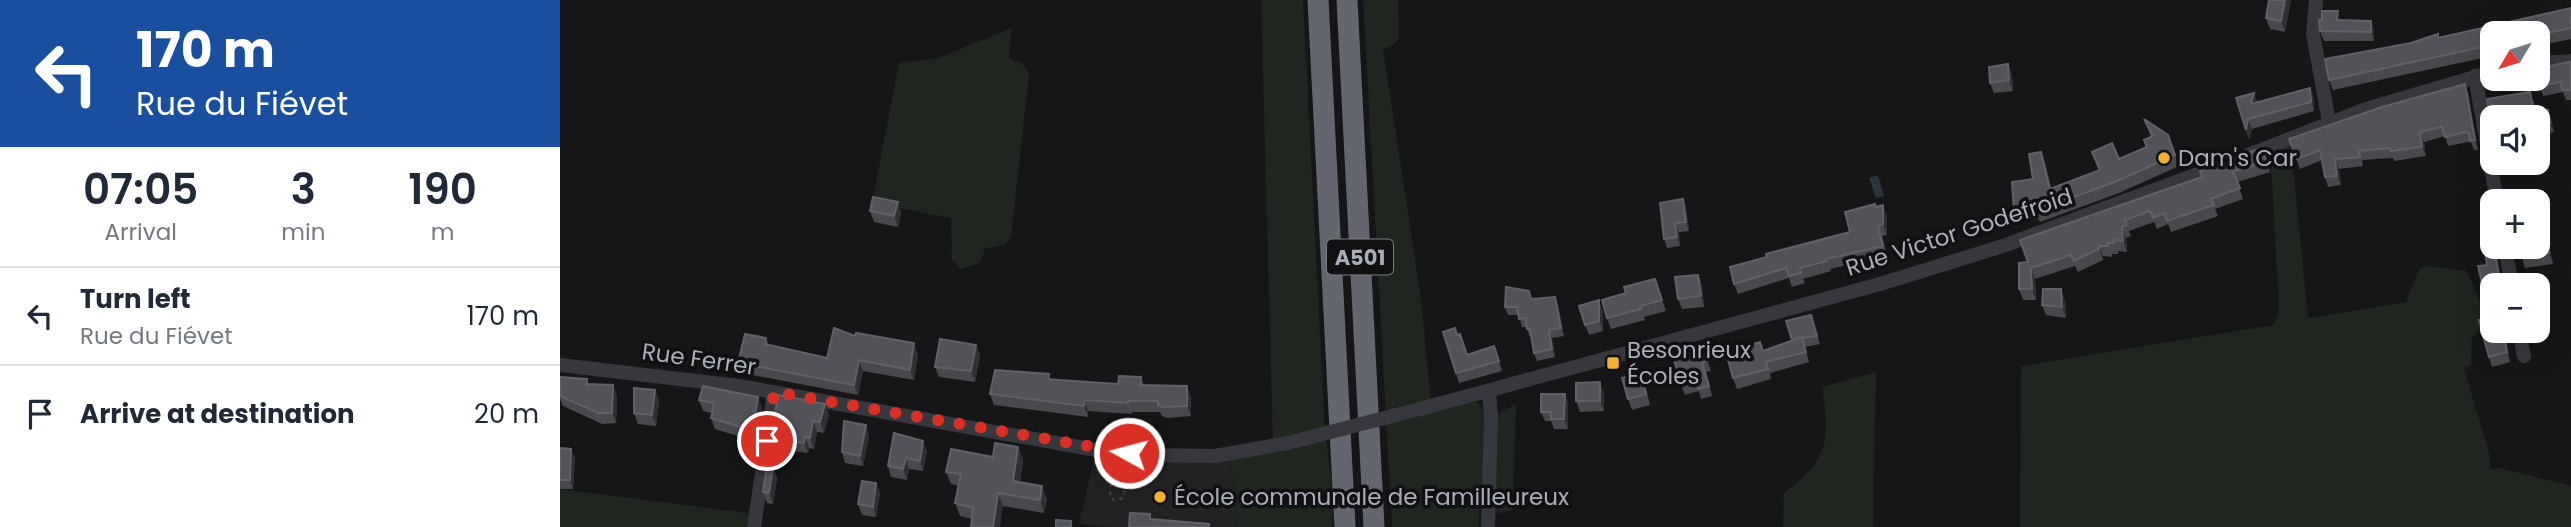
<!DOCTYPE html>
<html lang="en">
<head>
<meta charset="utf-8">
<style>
  body { margin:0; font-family:Poppins,sans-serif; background:#f2f2f3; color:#1f2937; height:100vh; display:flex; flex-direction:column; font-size:26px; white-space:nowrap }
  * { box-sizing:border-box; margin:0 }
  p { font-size:23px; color:#747a83 }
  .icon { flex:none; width:38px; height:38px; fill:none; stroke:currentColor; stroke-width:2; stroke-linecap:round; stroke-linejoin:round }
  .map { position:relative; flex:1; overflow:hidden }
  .side { display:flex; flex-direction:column; background:#fff; width:560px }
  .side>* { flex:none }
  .guide { background:#1a4fa0; color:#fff; overflow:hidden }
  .needle { width:46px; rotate:232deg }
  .buttons { position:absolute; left:1920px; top:21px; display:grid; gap:14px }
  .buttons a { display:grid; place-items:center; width:70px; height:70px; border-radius:14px; background:#fff; box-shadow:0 7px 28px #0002; font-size:35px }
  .pin { position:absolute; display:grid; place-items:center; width:60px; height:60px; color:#fff; margin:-30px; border:4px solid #fff; border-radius:50%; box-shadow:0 2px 7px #0007 }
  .me { position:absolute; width:77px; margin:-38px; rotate:277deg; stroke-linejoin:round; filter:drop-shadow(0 0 5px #0008) }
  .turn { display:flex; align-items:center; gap:24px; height:147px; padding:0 21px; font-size:32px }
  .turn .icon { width:91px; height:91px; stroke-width:2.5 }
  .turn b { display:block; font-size:49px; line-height:60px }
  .eta { display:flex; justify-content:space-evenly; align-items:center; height:119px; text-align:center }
  .eta b { font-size:42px; font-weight:600; line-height:49px }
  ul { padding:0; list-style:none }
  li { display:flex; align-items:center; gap:21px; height:98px; padding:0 21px; border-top:2px solid #e0e1e3 }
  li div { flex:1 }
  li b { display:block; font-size:26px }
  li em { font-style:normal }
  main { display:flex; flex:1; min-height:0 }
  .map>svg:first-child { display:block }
  .built { fill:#222225 }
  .green { fill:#1e261f }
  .water { fill:#2c353c }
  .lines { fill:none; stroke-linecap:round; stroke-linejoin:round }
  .path { stroke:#3d3f44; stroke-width:2.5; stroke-dasharray:3.5 5; stroke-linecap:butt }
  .minor { stroke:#37383d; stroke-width:14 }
  .highway { stroke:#63666e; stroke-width:21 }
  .minor-bridge { stroke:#37383d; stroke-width:14 }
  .wall { fill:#47494d }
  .shaded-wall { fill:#2f3033 }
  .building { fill:#525359; stroke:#5f6168; stroke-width:2 }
  .route { stroke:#d93025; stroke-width:12; stroke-dasharray:0 21.6 }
  .poi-dot { fill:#f2b134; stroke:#111113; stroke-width:2.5 }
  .labels { text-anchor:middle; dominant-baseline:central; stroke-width:7; stroke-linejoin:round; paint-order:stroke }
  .shield { fill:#111113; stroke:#7b7e86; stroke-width:2 }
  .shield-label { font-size:21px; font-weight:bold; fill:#a8adb8 }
  .poi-label { font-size:23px; fill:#a8adb8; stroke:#111113; text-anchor:start }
  .street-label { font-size:23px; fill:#a8adb8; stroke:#111113 }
</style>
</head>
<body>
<main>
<section class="side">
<div class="guide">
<div class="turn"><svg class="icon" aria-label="left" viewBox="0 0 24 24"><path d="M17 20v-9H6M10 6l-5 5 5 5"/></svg><div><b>170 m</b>Rue du Fiévet</div></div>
</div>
<div class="eta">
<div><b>07:05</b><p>Arrival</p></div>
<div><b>3</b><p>min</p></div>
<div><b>190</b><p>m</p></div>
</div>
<ul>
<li><svg class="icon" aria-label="left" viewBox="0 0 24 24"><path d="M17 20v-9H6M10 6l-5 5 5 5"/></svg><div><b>Turn left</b><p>Rue du Fiévet</p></div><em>170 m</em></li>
<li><svg class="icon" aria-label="arrive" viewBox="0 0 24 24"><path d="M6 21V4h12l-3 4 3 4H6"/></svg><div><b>Arrive at destination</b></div><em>20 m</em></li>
</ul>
</section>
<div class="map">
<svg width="2011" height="527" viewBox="0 0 2011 527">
  <rect width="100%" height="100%" fill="#161618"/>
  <!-- built -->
  <path class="built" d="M536 450 670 454 678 527H552L519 524Z"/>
  <!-- green -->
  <path class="green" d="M701 0H743L765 433 773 490 772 527H678L670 454 713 445Z
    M803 0H838L839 39 832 46 823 49 861 298 871 405 915 400 929 416 918 527H832Z
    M452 28 449 59 463 64 469 75 451 237 445 244 425 249 420 263 401 269 392 260 391 218 312 203 339 63 378 58Z
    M1730 138 1748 318 1846 302 1859 269 1866 266 1907 271 1922 308 1921 328 1912 338 1911 365 1904 368 1930 456V469L1939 468 2011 486V527H1460L1461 366 1714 325 1719 310 1711 162 1704 148Z
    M1316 372 1313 527H1223L1224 493C1268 461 1271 438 1262 387Z
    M956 404 953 510 928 515 931 417Z
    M0 489 196 514 194 527H0Z"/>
  <!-- water -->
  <path class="water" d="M1318 175 1324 196 1316 198 1309 178Z"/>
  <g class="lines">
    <!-- path -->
    <path class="path" d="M552 466 550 498 557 501 564 497 565 468"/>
    <!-- minor -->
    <path class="minor" d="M1756 0 1753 34 1769 122
      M1978 63 2011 61
      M1915 76 1937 201
      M1688 155 1806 109 1932 72
      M1945 247 1952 285
      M1959 331 1964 356
      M0 365 179 386 536 450 587 455 655 456 728 443
      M871 406 1320 284 1443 246 1659 166
      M194 527 214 392
      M928 527 931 417 929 391"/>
    <!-- highway -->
    <path class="highway" d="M758 0 785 527
      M787 0 814 527"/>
    <!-- minor-bridge -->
    <path class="minor-bridge" d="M728 443 871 406"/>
  </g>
  <!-- wall -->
  <path class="wall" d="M1731 0 1725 32 1710 29 1706 18Z
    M2011 8V39L1978 46V33H1932V56L1773 90 1769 80 1851 43 1878 34 1879 38Z
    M1781 21H1811L1814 31V41H1764L1760 31Z
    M2011 62V100H2006L2003 92 1983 96 1980 86Z
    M1448 64 1452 75 1453 91 1434 93 1430 83Z
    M1905 84 1908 93 1918 150H1914L1911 142H1908L1888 146 1885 136 1864 142 1866 156 1834 161 1833 158 1802 160 1803 166 1779 169 1781 185 1768 187 1765 177 1762 160 1740 169 1729 139Z
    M1694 93 1697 102 1754 98V111L1692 129 1689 139 1686 130Z
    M1974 101 1975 112 1988 110 1991 119 1994 132 1978 136V117H1932Z
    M1584 119 1608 135 1619 166 1559 193 1480 222 1478 219 1458 222 1454 211 1473 179 1485 163 1491 188 1539 170 1532 152 1559 159 1586 147 1591 137Z
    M1703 147 1710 172 1677 182 1683 199 1655 209 1658 216 1611 232 1608 224 1597 229 1594 222 1569 231 1571 236 1566 238 1567 252 1558 251V254H1552V257L1543 256V260L1518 272 1515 266 1475 279 1476 300H1463L1459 289 1468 262Z
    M1123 199 1126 208 1129 231 1119 232 1120 246 1107 248 1104 239Z
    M1316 207 1327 215V235L1322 236 1327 256 1270 269 1271 271 1243 279 1245 283 1232 287 1229 278 1178 294 1174 284 1207 257 1290 232Z
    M310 211 341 213 338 227 314 222Z
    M1932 236V247H1936L1941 280 1945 285H1932V306H1928L1925 296 1918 266 1927 265 1923 238Z
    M1990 250 1993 264 1965 268 1962 258Z
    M1138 275 1142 285 1144 307 1122 309 1118 299Z
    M1095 279 1106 311 1084 317 1085 320 1051 329 1047 318 1066 293Z
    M995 297 998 305 1004 336 992 338 995 357 977 361 974 353 971 337H970L966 327H962L959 315H948L945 307 972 299Z
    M1505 300 1506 318 1486 315 1482 305Z
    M1043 311V331L1029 335 1025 325Z
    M1254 324 1260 344 1245 347 1249 362 1210 373 1211 379 1177 389 1173 378 1200 342 1203 351 1232 341Z
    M1932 331H1950V332L1945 333 1950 362 1932 367 1929 357Z
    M898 335 907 355 938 356 942 371 899 383 896 373Z
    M295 336 358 354 354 380 303 371 298 395 182 373 178 363 206 338 209 345 267 358Z
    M416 345 420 356 415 382 379 377 375 367Z
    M1143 348 1151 371 1146 372 1152 396 1141 399 1139 391 1125 395 1121 385Z
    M489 374 490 379 499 380 558 384 581 377 584 385 631 397V416L607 418 602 416 600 412H572V414L528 411V417L434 405 430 394Z
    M0 377 29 384 53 385 57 396 56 423 42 424 3 406 0 399Z
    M1085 384 1090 405 1072 410 1068 399Z
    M95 390 99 400 96 426 78 424 74 413Z
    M1044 393V411L1020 412 1016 401Z
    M1005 394 1008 404V429H994L991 421H985L981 412Z
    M139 400 202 407 196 446 190 444 188 439 155 429 151 418 152 413 143 411Z
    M269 414 264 433 257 432 254 449 249 448 248 453 215 449 211 439Z
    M334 433 367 451 363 471 349 469 347 480 331 477 328 466Z
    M309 435 303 466 285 463 282 452Z
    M458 447 463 460 460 482 487 499 484 513 443 506 412 519 400 516 395 503 399 486 391 484 386 472 433 457Z
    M0 448 15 458 13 489H0Z
    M213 467 217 478 213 504 207 503 203 492Z
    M316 483 320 494 316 517 302 515 298 504Z"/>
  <!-- shaded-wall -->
  <path class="shaded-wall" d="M1725 0H1731L1725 32 1721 21Z
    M1811 21 1814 31V41L1811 32Z
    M1448 64 1452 75 1453 91 1449 80Z
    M1905 84 1908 93 1918 150 1915 140Z
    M1750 88 1754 98V111L1751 102Z
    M1694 93 1697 103 1691 104Z
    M1988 110 1991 119 1994 132 1990 123Z
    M1688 119 1692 129 1689 139 1686 130Z
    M1860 132 1864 142 1866 156 1862 147Z
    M1481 152 1485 163 1494 200 1490 189Z
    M1775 159 1779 169 1781 185 1777 176Z
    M1123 199 1126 208 1129 231 1126 222Z
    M338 202 341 213 338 227 334 216Z
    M1323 205 1327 215V235L1323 224Z
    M1115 223 1119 232 1120 246 1117 237Z
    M1562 227 1566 238 1567 252 1563 241Z
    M1987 239 1990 250 1993 264 1989 253Z
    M1539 246 1543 256V260L1539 249Z
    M1934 247H1936L1942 285 1939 277Z
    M1471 268 1475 279 1476 300 1472 289Z
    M1138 275 1142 285 1144 307 1141 296Z
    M1501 289 1505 300 1506 318 1502 307Z
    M995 297 998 305 1004 336 1001 328Z
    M1039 300 1043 311V331L1039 321Z
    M989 330 992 338 995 357 992 349Z
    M1943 331H1944L1950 362 1947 352Z
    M354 343 358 354 354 380 350 370Z
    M416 345 420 356 415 382 411 371Z
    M299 360 303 371 298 395 294 385Z
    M1040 382 1044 393V411L1040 401Z
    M53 385 57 396 56 423 52 413Z
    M627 386 631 397V416L627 406Z
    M95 390 99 400 96 426 92 415Z
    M1005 394 1008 404V429L1004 419Z
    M198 397 202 407 196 446 192 435Z
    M525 400 528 411V417L524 406Z
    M265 404 269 414 264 433 260 422Z
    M253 421 257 432 254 449 250 438Z
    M306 425 309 435 303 466 300 456Z
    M245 437 249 448 248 453 244 443Z
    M363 441 367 451 363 471 360 461Z
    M458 447 463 460 458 494 453 481Z
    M11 449 15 458 13 489 10 480Z
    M346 458 349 469 347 480 343 469Z
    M213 467 217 478 213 504 209 493Z
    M316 483 320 494 316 517 313 507Z
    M482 486 487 499 484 513 480 500Z
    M438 493 443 506 440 527H433Z"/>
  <!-- building -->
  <path class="building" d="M1709 0H1725L1721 21 1706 18Z
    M2011 8V28L1978 35V33H1932V45L1769 80 1765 59 1851 43 1878 34V38Z
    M1762 11H1778L1777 20 1811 21V32L1760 31 1759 20H1762Z
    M2008 62H2011V90H2002L2001 82 1980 86 1978 69Z
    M1448 64 1449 80 1430 83 1429 67Z
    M1905 84 1915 140 1910 141 1909 133 1905 132 1885 137 1882 127 1860 132 1862 147 1831 151 1830 148 1799 151 1800 157 1775 159 1777 176 1765 177 1760 150 1737 159 1729 139 1822 107Z
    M1750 88 1751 102 1688 119 1686 130 1676 98 1694 93 1691 104Z
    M1970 92 1974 112 1988 110 1990 123 1978 126V117H1932V127L1927 99Z
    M1584 119 1608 135 1615 155 1555 182 1476 211 1475 208 1454 211 1452 182 1473 179 1469 154 1481 152 1490 189 1540 170 1532 152 1552 143 1559 159 1587 147 1584 140 1593 136Z
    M1703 147 1706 161 1673 172 1680 188 1651 199 1654 205 1607 221 1604 213 1593 218 1590 211 1565 220 1567 225 1562 227 1563 241 1554 240V243H1548V246H1539V249L1514 261 1511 255 1471 268 1472 289H1459V263L1468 262 1460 240 1642 177 1640 171Z
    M313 197 338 202 334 216 310 211Z
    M1123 199 1126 222 1115 223 1117 237 1104 239 1100 203Z
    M1315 204 1316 207 1323 205V224L1318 226 1323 246 1266 259 1267 261 1240 268 1241 273 1229 276 1226 268 1174 284 1170 267 1207 257 1206 254 1290 232 1285 212Z
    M1932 236V247H1934L1939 277 1945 285H1932V295L1925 296 1918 266 1927 265 1923 238Z
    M1987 239 1989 253 1962 258 1960 247H1978V241Z
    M1138 275 1141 296 1118 299 1115 277Z
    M1095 279 1102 300 1080 306 1081 309 1047 318 1042 300 1066 293 1064 287Z
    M946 287 969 291 971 299 995 297 1001 328 989 330 992 349 974 353 970 329H967L965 318 959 319 957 307H945Z
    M1483 289H1501L1502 307 1482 305Z
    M1039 300V321L1025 325 1019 306Z
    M1251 315 1257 336 1242 338V337L1232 340 1226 321Z
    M1932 317V331H1943L1947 352 1929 357 1919 320Z
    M274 328 295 336 296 333 354 343 350 370 299 360 294 385 178 363 185 334 206 338 205 344 267 358Z
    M895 328 897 335 900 334 907 355 934 346 939 361 896 373 883 332Z
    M1242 337 1246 352 1206 362 1208 369 1173 378 1166 352 1200 342 1203 351Z
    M380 339 416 345 411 371 375 367Z
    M1143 348 1147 361 1142 362 1149 386 1138 389 1136 381 1121 385 1113 356Z
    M435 370 489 374 488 379 499 380 558 384 559 376 581 377 580 385 627 386V406L603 407 598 405V401H568V403L525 400 524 406 430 394Z
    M1081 373 1086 394 1068 399 1062 378Z
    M0 377 27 379V384L53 385 52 413H38L0 396Z
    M1040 382V401H1016V383Z
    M143 386 198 397 192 435 186 434 187 429 151 418 154 403 139 400Z
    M74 388 95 390 92 415 74 413Z
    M981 394H1005L1004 419H991V412H981Z
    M218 395 265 404 260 422 253 421 250 438 245 437 244 443 211 439Z
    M284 421 306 425 300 456 282 452Z
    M334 433 363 441 360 461 346 458 343 469 328 466Z
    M435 443 458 447 453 481 482 486 480 500 438 493 433 527H411L413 508 395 503 401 474 386 472 391 449 433 457Z
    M0 448 11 449 10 480H0Z
    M207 466 213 467 209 493 203 492Z
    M302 481 316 483 313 507 298 504Z
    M570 513 590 514V519L649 524V527H569Z
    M496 520 511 521V527H496Z"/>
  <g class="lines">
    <!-- route -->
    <path class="route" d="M207 441 214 392 569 453"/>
  </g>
  <!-- markers -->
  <g class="poi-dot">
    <circle cx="1604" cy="158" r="7"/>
    <rect x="1046" y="356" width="14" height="14" rx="3.5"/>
    <circle cx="600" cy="497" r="7"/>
  </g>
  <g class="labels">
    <!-- shield labels -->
    <rect class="shield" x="767" y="239.5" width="66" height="35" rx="5"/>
    <g class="shield-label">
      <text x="800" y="257">A501</text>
    </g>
    <!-- poi labels -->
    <g class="poi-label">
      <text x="1618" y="158">Dam's Car</text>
      <text x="1067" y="350">Besonrieux<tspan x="1067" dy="26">Écoles</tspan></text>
      <text x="614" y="497">École communale de Familleureux</text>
    </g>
    <!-- street labels -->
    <g class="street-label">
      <text transform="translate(1399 232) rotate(-18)">Rue Victor Godefroid</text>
      <text transform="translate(139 359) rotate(8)">Rue Ferrer</text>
    </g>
  </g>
</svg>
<div class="buttons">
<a><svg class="needle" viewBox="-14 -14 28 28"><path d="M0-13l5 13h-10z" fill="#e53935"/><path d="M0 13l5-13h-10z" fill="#747a83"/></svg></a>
<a><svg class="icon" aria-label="sound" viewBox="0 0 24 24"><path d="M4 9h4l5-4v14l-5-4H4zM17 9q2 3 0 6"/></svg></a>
<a>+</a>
<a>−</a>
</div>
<div class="pin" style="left:207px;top:441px;background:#d93025"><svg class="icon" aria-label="arrive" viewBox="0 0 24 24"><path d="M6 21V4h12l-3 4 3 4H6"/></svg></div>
<svg class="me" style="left:569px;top:453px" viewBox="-20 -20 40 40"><circle r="17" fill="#d93025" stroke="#fff" stroke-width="3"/><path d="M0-11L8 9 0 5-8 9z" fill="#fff"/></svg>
</div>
</main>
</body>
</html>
